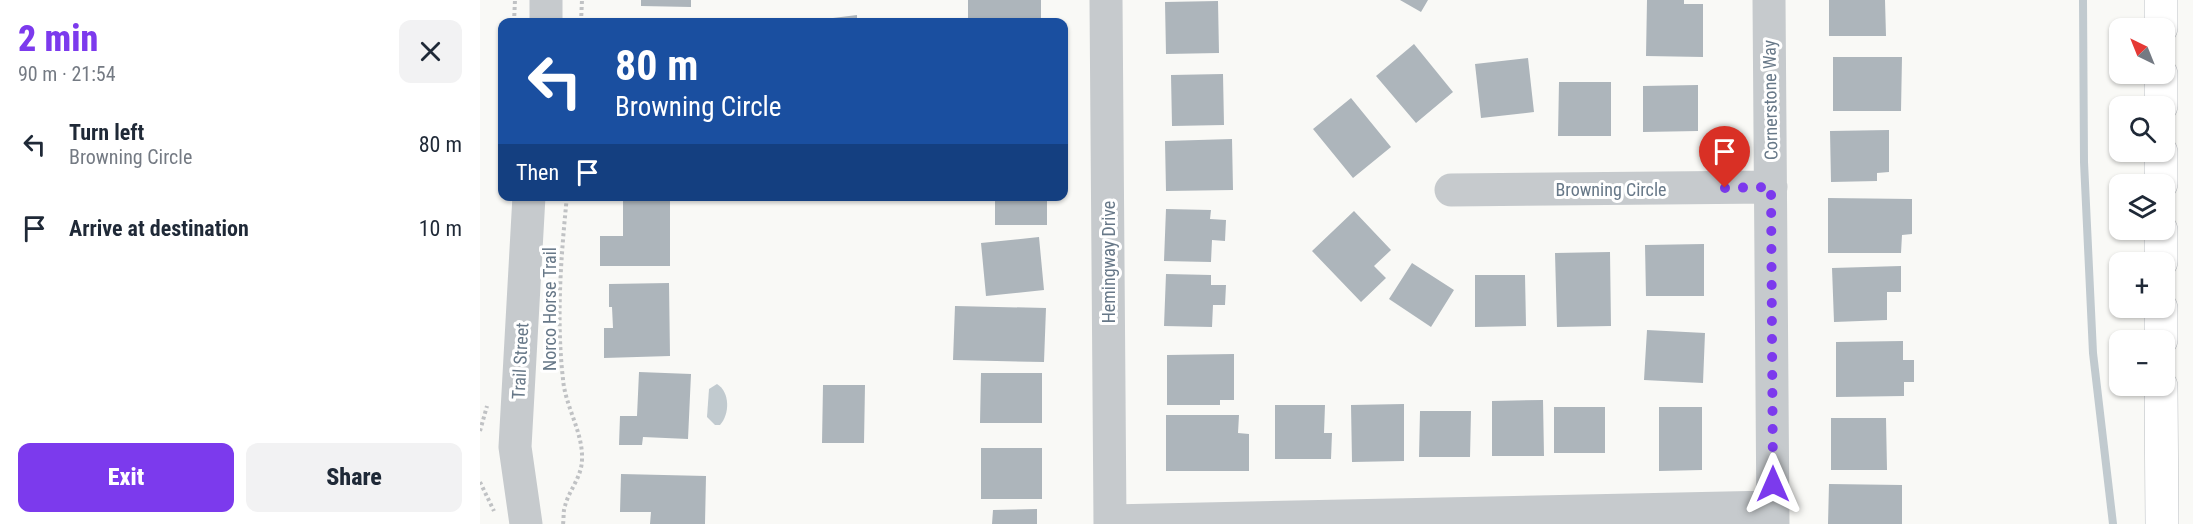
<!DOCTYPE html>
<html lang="en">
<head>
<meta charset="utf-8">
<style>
  body { margin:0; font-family:"Roboto Condensed",sans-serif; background:#f2f2f3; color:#1f2937; height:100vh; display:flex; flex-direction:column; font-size:22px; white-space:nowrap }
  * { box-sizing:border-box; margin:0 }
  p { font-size:20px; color:#747a83 }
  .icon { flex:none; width:33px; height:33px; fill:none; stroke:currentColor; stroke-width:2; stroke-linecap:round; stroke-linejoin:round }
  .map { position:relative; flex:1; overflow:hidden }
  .details { display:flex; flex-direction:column; background:#fff; width:480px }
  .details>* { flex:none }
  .top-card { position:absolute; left:18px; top:18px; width:570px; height:183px; border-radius:12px; box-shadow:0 2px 4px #0004; background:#1a4fa0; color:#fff; overflow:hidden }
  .needle { width:39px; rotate:317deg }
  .buttons { position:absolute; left:1629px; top:18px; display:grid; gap:12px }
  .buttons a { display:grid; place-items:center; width:66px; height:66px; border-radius:12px; background:#fff; box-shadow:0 2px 4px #0004; font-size:30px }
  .pin { position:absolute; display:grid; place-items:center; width:51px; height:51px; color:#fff; margin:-62px -26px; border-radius:50% 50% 50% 0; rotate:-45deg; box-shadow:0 0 6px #0007 }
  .pin .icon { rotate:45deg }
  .me { position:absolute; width:66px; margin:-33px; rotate:0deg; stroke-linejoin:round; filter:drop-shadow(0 0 4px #0008) }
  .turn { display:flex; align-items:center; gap:21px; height:126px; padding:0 18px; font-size:27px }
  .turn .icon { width:78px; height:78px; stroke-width:2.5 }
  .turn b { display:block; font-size:42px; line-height:51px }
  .then { display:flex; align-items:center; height:57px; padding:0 18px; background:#0003; gap:12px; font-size:22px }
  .round { display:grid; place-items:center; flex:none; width:63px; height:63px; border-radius:12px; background:#f2f2f3 }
  .head { display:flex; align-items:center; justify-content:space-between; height:102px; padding:0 18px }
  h1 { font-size:36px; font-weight:800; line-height:45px; color:#7c3aed }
  .primary-button { display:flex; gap:12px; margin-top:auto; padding:12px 18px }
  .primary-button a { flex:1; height:69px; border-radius:12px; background:#7c3aed; color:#fff; font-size:24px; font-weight:800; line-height:69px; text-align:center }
  .primary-button a+a { background:#f2f2f3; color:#1f2937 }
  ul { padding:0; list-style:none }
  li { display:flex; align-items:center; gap:18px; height:84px; padding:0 18px }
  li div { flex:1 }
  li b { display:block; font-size:22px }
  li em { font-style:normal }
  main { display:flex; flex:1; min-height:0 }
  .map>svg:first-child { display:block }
  .water { fill:#c1cacf }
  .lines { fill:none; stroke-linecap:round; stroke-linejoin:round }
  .stream { stroke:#c1cacf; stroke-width:8 }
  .building { fill:#adb5bb }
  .major-casing { stroke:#b9bdc1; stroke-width:34 }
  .path { stroke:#c0c2c4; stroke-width:4; stroke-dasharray:3 3; stroke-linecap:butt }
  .minor { stroke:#c6cacd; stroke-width:33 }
  .major { stroke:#fff; stroke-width:33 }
  .route { stroke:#7c3aed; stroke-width:10; stroke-dasharray:0 18 }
  .labels { text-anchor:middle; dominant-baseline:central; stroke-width:6; stroke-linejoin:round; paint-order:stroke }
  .street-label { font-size:18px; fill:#677888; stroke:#fff }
</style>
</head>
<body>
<main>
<section class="details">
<div class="head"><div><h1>2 min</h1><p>90 m · 21:54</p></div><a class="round"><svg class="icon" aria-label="close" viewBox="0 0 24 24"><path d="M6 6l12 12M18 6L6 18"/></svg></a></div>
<ul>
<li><svg class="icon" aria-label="left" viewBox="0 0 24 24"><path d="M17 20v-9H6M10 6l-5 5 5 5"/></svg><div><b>Turn left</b><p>Browning Circle</p></div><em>80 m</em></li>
<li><svg class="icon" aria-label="arrive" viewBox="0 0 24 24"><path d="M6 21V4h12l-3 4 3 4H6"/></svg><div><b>Arrive at destination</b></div><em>10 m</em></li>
</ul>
<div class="primary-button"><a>Exit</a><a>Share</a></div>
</section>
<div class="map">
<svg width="1713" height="524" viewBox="0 0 1713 524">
  <rect width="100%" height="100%" fill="#f9f9f6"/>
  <!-- water -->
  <path class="water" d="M237 384C250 392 250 414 240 425H235L227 417 229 389Z"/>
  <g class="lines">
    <!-- stream -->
    <path class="stream" d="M1603 0 1604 162 1613 353 1633 524"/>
  </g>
  <!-- building -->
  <path class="building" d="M161 0H211V7L161 6Z
    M488 0H561V22H488Z
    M920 0H948L941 12Z
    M1167 0H1204V4H1223V57L1166 56Z
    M1349 0H1405L1406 36H1349Z
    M738 1 739 53 686 54 685 2Z
    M377 15V22H329V21Z
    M934 44 973 92 936 123 896 76Z
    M1353 57H1422L1421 111H1353Z
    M1048 58 1054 112 1001 118 995 64Z
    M743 74 744 125 692 126 691 75Z
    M1079 82H1131V136H1078Z
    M1218 85V131L1163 132V86Z
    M871 98 911 147 873 178 833 129Z
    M1409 130V172L1397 173V181L1351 182 1350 131Z
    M752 139 753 190 686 191 685 141Z
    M143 196H190V266H120V236H143Z
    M515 196H559V201H567V225H515Z
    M1348 198 1432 199V234L1422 235 1421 253H1348Z
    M686 209 731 210 730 219 746 220 745 241 732 240 731 262 684 261Z
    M874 211 911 250 894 266 906 278 881 302 832 251Z
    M559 237 564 290 506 296 501 243Z
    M1224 244V296H1166L1165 245Z
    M1130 252 1131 326 1077 327 1075 253Z
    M932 263 974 290 951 327 909 299Z
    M1421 266V292H1407V320L1354 322 1352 268Z
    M686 274 731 275V285H746L745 305H733L732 327 684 326Z
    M995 275H1045L1046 326 995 327Z
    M189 283 190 356 124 358V328H133L132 307H129V284Z
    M475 306 566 308 564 362 473 360Z
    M1167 330 1225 333 1223 383 1164 380Z
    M1423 341V360H1434V382H1424V396L1356 397V342Z
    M754 354V400H740V405H687V355Z
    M159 372 211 374 208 439 163 437 162 445H139L140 416H157Z
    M501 373H562V423H500Z
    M343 385H385L384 443H342Z
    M1063 400 1064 456H1012V401Z
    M924 404V461L872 462 871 405Z
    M795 405H845L844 433H852L851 459H795Z
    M1074 407H1125V453H1074Z
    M1179 407H1222V470L1179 471Z
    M940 411H991L990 457H939Z
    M686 415H759L758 433 769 434V471H686Z
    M1351 418H1406L1407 470H1351Z
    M501 448H562V499H501Z
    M141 474 226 476 225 524H170L171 512H140Z
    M1349 484 1422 485V524H1348Z
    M557 509V524H512L513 510Z"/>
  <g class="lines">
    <!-- major casing -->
    <g class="major-casing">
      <path id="major" d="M1681 28V0
        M1681 106V74
        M1681 184V152
        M1681 262V230
        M1681 340V308
        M1681 386 1682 524"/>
    </g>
    <!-- path -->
    <path class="path" d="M34 22 35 0
      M101 22 102 0
      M0 431 7 406
      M0 482 14 511
      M83 524C84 518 83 511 85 506 89 490 102 477 102 459 103 432 85 406 83 379 76 319 81 256 87 196"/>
    <!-- minor -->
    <path class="minor" d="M626 0 630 524
      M1289 0 1293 524
      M66 22V0
      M971 190 1291 187
      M630 521 1293 507
      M46 524 35 447 49 196"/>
    <!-- major -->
    <use href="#major" class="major"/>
  </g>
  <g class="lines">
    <!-- route -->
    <path class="route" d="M1245 188 1291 187 1293 484"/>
  </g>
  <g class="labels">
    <!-- street labels -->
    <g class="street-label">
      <text transform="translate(1290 100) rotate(-91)">Cornerstone Way</text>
      <text x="1131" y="189">Browning Circle</text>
      <text transform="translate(628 262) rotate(-90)">Hemingway Drive</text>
      <text transform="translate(69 309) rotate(-90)">Norco Horse Trail</text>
      <text transform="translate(40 361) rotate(-87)">Trail Street</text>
    </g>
  </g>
</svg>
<div class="buttons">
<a><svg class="needle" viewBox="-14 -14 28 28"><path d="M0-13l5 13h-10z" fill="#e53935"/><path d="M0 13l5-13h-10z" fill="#747a83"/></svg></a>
<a><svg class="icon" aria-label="search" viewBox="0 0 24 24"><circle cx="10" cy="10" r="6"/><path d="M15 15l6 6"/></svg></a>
<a><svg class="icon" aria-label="layers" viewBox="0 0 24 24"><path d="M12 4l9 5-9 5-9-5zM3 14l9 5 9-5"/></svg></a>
<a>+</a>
<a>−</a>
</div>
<div class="pin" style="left:1245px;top:188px;background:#d93025"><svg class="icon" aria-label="arrive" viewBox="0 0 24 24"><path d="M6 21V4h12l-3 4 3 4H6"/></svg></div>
<svg class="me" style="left:1293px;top:484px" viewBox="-20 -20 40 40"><path d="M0-17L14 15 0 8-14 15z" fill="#7c3aed" stroke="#fff" stroke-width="4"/></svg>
<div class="top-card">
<div class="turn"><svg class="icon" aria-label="left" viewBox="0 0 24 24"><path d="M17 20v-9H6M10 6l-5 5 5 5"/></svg><div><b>80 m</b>Browning Circle</div></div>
<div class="then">Then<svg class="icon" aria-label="arrive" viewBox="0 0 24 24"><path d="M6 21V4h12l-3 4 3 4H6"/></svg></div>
</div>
</div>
</main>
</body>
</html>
